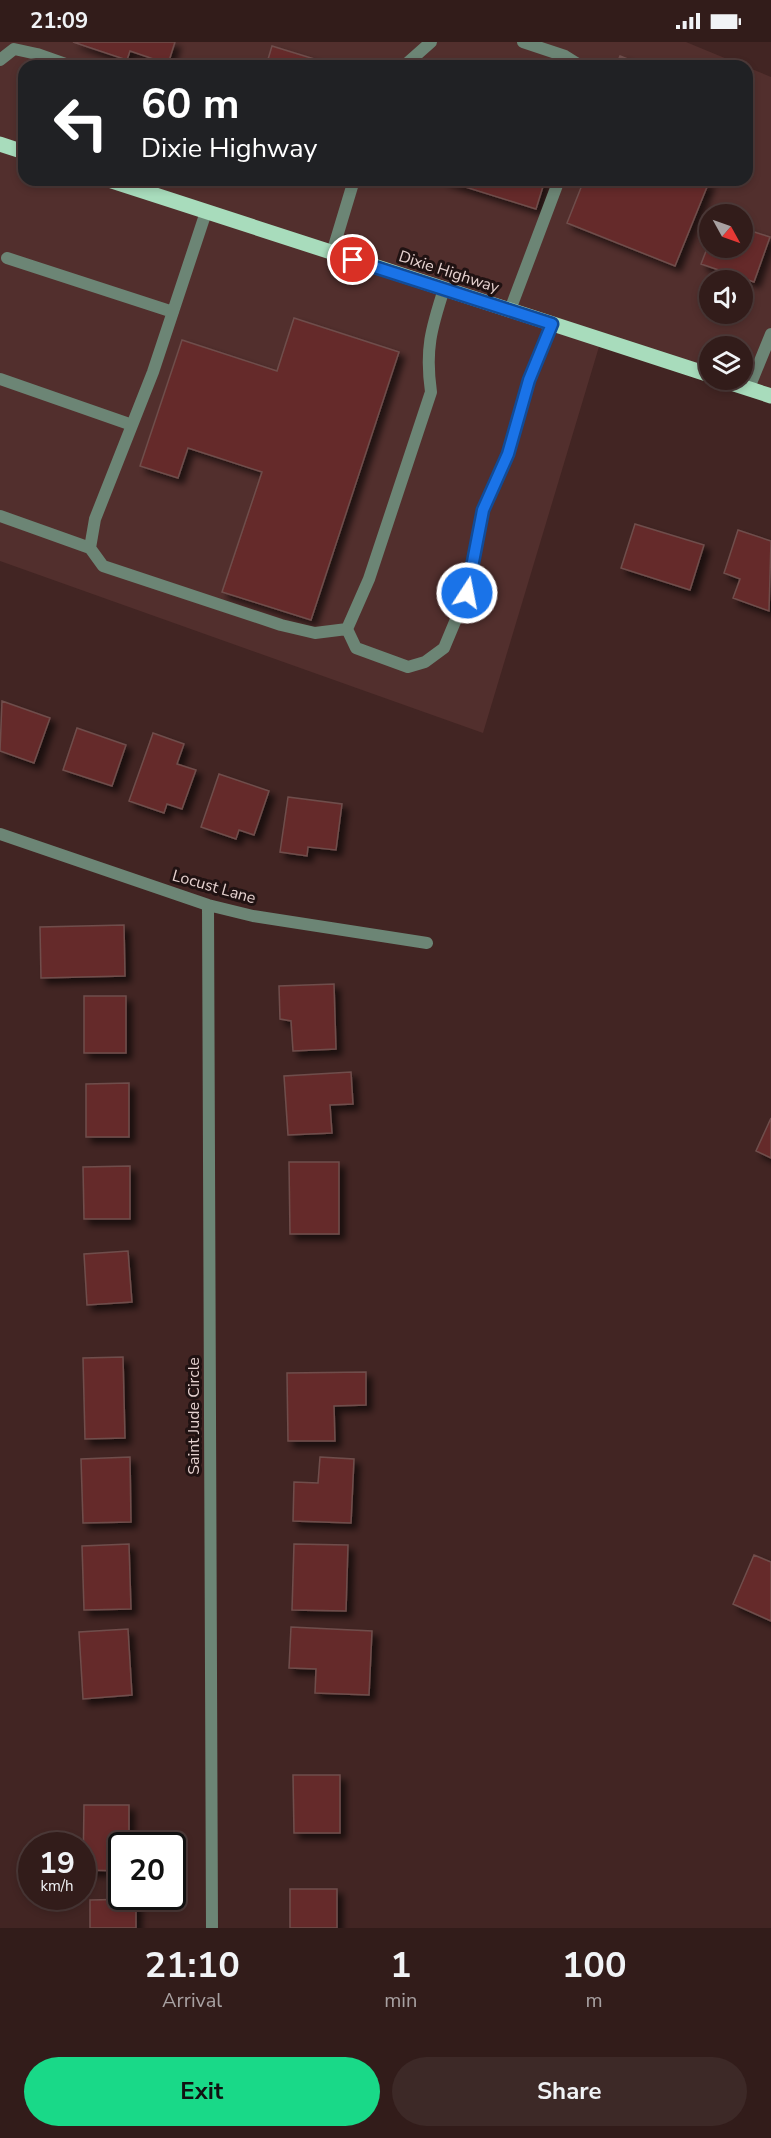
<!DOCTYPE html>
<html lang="en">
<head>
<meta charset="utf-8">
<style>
  body { margin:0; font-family:"Nunito Sans",sans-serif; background:#3d2927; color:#f1f3f6; height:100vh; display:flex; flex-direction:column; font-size:22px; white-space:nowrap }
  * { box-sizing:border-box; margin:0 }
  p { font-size:20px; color:#a8a1a2 }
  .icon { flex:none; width:33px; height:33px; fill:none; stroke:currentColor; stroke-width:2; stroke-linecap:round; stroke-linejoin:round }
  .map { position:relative; height:1886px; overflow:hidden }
  .drawer { display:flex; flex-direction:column; background:#321c1a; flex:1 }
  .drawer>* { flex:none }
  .hud { position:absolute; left:18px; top:18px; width:735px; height:126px; border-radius:18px; box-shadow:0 3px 9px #0003,0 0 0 2px #4d3a39; background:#202124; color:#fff; overflow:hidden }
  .needle { width:39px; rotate:130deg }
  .tools { position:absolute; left:699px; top:162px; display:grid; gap:12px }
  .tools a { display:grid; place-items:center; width:54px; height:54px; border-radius:50%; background:#321c1a; box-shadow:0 3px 9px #0003,0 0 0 2px #4d3a39; font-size:30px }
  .speed { position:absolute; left:18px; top:1790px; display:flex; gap:12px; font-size:30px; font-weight:700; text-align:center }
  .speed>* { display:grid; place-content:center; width:78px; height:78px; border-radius:50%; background:#321c1a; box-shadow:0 3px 9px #0003,0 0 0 2px #4d3a39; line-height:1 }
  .speed small { font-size:15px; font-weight:400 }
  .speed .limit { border:3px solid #111; border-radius:9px; background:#fff; color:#111 }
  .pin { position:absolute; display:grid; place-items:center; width:51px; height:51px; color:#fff; margin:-26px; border:3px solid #fff; border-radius:50%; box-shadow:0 2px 6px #0007 }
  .me { position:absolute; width:66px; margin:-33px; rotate:11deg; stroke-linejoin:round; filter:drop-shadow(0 0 4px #0008) }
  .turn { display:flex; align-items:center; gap:21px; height:126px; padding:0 24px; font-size:27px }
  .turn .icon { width:78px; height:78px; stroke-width:2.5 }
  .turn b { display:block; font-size:42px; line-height:51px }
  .eta { display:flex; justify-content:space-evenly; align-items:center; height:102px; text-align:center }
  .eta b { font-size:36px; font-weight:700; line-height:42px }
  .button { display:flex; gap:12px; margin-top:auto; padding:12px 24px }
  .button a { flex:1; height:69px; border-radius:36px; background:#19d988; color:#111; font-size:24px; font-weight:700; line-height:69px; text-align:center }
  .button a+a { background:#3d2927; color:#f1f3f6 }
  .status { display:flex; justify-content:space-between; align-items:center; height:42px; padding:0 30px; background:#321c1a; direction:ltr }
  .status svg { height:16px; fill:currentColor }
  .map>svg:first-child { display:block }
  .built { fill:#522f2d; fill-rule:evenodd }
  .building { fill:#652b2a; stroke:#6f4e4c; stroke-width:1.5; filter:url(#shadow) }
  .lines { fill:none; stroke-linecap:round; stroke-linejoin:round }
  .lane { stroke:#6c8575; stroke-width:12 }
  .street { stroke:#6c8575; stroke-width:12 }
  .primary { stroke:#a8dcbc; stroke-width:15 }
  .route-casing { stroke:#114b97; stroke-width:15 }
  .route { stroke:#1a73e8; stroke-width:10 }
  .labels { text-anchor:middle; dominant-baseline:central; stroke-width:6; stroke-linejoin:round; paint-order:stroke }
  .street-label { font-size:16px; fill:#e6d2d0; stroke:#201212 }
</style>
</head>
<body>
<div class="status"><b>21:09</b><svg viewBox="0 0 49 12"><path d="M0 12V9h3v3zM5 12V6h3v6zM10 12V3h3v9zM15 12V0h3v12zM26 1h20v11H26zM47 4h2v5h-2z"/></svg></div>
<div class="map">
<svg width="771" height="1886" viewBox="0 0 771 1886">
  <defs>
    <filter id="shadow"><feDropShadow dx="5.5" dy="5.5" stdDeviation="3" flood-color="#0009"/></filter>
  </defs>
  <rect width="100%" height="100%" fill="#422523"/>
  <!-- built -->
  <path class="built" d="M0 0H686L744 24H24V138H747V25L771 35V354L742 338V304H710L709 333 601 298 483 691 0 519ZM710 172H742V206H710ZM710 238H742V272H710Z"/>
  <!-- building -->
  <path class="building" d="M73 0H175L168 22 130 9 127 18Z
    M272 4 337 24H266Z
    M620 14 645 24H616Z
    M443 138H545L536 167Z
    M584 138 709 140 675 224 567 181Z
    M742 186 770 195 754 240 701 222 710 199V206H742Z
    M294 276 399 310 311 578 222 550 262 430 188 406 178 436 140 424 182 298 277 329Z
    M635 482 704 503 690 548 621 526Z
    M738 488 771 499 769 569 733 556 740 537 724 531Z
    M2 659 50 676 34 721 0 709Z
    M77 686 126 703 112 744 63 728Z
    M153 691 184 702 177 722 196 728 182 767 167 762 164 771 129 759Z
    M219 732 269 749 254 793 239 788 236 797 201 785Z
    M288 755 342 762 336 808 308 805 307 814 280 810Z
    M124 883 125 934 41 936 40 885Z
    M334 942 336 1007 293 1009 291 979 280 977 279 944Z
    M84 954H126V1011H84Z
    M351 1030 353 1062 330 1063 332 1091 288 1093 284 1034Z
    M129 1041V1095H86V1042Z
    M771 1076V1116L756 1109Z
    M289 1120H339V1192H290Z
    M130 1124V1177H84L83 1125Z
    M128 1209 132 1260 87 1263 84 1212Z
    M123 1315 125 1396 85 1397 83 1316Z
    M366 1330V1363L334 1364 335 1399H288L287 1331Z
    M130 1415 131 1480 83 1481 81 1417Z
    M320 1415 354 1417 351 1481 293 1479 294 1440 318 1441Z
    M129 1502 131 1567 84 1568 82 1504Z
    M294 1502 348 1503 346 1569 292 1568Z
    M754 1513 771 1520V1579L733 1562Z
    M291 1585 372 1589 369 1653 315 1651 316 1627 289 1626Z
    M128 1587 132 1653 83 1657 79 1590Z
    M293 1733H340V1791H294Z
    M84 1763H129V1803H122V1829L83 1828Z
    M290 1847H337V1886H290Z
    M136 1857V1886H90V1858Z"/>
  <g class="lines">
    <!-- lane -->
    <path class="lane" d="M523 0 565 14 581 24
      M0 18 14 7 37 12 71 24
      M404 24 431 0
      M206 170 153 330 95 477 90 506 103 524 281 583 315 591 347 587
      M332 211 354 138
      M7 216 173 270
      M444 247C431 287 425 308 431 350L369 537 347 587 356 606 408 625 425 620 444 606 467 551 483 468 508 412 529 338 552 282
      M510 268 559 138
      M0 337 132 383
      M0 474 90 506"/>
    <!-- street -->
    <path class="street" d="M749 346 771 292
      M0 792 208 863 253 874 427 901
      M208 863 212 1886"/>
    <!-- primary -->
    <path class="primary" d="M0 102 24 110
      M109 138 710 333
      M722 338 771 354"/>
  </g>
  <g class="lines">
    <!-- route casing -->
    <g class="route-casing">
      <path id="route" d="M353 218 552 282 529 338 508 412 483 468 467 551"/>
    </g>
    <!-- route -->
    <use href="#route" class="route"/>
  </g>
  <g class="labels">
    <!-- street labels -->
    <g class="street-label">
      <text transform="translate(449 230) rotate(18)">Dixie Highway</text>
      <text transform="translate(214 845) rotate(16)">Locust Lane</text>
      <text transform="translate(194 1374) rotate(-90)">Saint Jude Circle</text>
    </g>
  </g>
</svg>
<div class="tools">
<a><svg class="needle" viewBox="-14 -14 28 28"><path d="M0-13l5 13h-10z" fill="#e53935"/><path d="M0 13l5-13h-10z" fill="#a8a1a2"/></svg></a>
<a><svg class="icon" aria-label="sound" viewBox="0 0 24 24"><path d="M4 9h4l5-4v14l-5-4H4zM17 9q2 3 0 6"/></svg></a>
<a><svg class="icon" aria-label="layers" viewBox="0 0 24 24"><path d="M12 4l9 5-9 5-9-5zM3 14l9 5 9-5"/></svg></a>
</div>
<div class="speed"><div>19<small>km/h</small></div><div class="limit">20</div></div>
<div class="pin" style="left:353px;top:218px;background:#d93025"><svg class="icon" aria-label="arrive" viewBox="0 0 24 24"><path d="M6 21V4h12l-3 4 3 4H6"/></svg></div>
<svg class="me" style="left:467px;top:551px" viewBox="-20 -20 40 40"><circle r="17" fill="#1a73e8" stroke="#fff" stroke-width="3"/><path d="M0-11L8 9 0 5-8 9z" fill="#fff"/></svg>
<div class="hud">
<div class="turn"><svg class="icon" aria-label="left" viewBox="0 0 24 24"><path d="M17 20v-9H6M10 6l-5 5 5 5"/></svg><div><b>60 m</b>Dixie Highway</div></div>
</div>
</div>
<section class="drawer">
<div class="eta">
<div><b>21:10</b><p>Arrival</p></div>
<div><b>1</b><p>min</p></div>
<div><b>100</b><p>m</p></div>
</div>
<div class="button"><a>Exit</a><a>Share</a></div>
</section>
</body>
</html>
